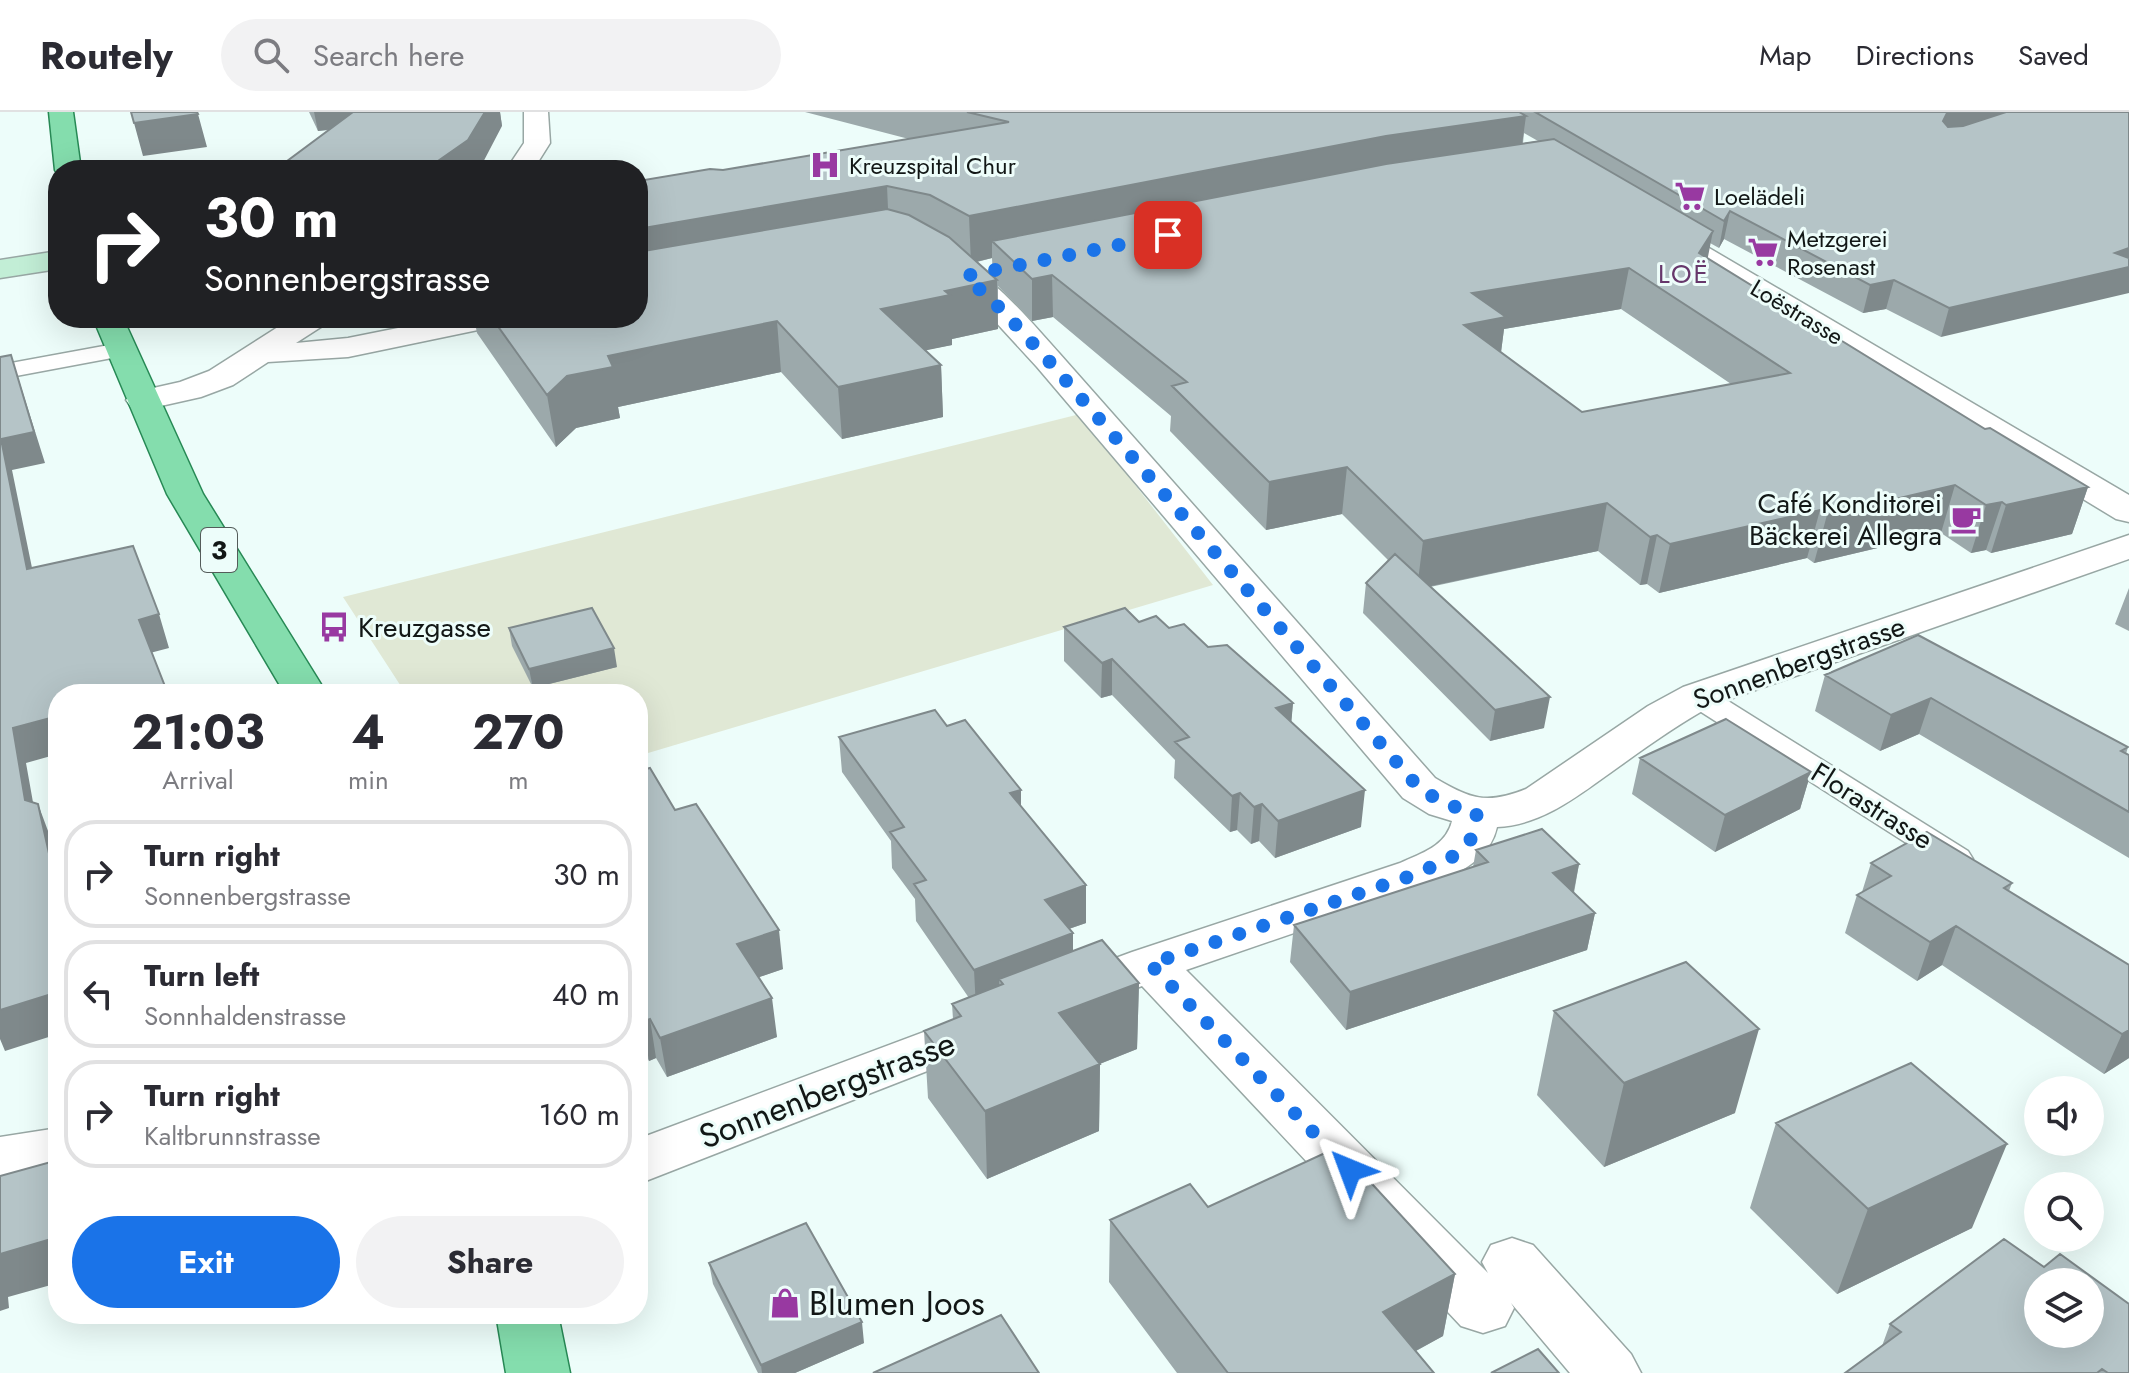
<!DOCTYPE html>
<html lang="en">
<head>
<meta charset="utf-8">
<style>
  body { margin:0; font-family:Jost,sans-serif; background:#f2f2f3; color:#2b2b33; height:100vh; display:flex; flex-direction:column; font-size:30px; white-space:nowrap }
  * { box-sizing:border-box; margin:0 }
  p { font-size:26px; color:#7c7c81 }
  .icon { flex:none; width:44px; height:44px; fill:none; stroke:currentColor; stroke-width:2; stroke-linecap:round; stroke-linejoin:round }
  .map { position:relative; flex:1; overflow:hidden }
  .side { position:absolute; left:48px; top:572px; width:600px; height:640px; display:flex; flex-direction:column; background:#fff; border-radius:32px; box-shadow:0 8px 32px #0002 }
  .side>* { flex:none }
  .hud { position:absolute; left:48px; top:48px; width:600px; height:168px; border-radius:32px; box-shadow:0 8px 32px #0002; background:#202124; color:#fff; overflow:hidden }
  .controls { position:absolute; left:2024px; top:964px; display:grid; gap:16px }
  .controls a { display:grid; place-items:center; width:80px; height:80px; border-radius:50%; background:#fff; box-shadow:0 8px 32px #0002; font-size:40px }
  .pin { position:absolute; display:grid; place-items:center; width:68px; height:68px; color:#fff; margin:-34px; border-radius:16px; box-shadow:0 4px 12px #0006 }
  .me { position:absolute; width:88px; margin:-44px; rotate:316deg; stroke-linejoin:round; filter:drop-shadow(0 0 6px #0008) }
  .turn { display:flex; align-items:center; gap:28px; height:168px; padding:0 24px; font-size:36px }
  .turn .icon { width:104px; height:104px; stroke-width:2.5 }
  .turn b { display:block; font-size:56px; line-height:68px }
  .eta { display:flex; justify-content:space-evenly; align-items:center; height:136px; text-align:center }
  .eta b { font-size:48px; font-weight:700; line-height:56px }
  .action { display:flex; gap:16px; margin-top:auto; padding:16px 24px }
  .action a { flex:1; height:92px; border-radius:48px; background:#1a73e8; color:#fff; font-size:32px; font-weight:700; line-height:92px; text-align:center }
  .action a+a { background:#f2f2f3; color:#2b2b33 }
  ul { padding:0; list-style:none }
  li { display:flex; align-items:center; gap:24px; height:108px; margin:0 16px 12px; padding:0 8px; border:4px solid #e1e1e2; border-radius:32px }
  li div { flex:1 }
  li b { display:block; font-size:30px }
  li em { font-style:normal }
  header { display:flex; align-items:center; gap:48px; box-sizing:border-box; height:112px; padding:0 40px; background:#fff; border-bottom:2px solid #e1e1e2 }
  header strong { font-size:38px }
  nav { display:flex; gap:44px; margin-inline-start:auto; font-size:28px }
  .search { width:560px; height:72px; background:#f2f2f3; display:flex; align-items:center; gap:20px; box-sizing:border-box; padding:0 28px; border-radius:44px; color:#7c7c81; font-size:30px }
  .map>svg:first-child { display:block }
  .green { fill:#e0e8d5 }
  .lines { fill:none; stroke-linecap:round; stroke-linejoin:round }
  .service-casing { stroke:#98a7a4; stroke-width:3 }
  .minor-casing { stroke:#98a7a4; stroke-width:3 }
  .secondary-casing { stroke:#98a7a4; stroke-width:3 }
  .primary-casing { stroke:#278955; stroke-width:3 }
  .service { fill:#fff; fill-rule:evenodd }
  .minor { fill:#fff; fill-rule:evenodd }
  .secondary { fill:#c2eed6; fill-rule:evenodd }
  .primary { fill:#84ddad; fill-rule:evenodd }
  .wall { fill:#9ca9ab; fill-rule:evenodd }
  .shaded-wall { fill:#7f898b }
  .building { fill:#b5c4c7; stroke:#7f898b; stroke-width:2; fill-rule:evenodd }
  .route { stroke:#1a73e8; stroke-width:14; stroke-dasharray:0 25.2 }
  .labels { text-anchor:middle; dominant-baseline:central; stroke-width:6; stroke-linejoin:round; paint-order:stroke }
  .far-poi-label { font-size:24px; fill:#121716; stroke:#edfdfa; text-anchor:start }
  .far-street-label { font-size:24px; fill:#121716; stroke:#edfdfa }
  .far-quarter-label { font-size:26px; letter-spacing:2px; fill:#67376b; stroke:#edfdfa }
  .shield { fill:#edfdfa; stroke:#545c5a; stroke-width:2 }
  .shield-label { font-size:26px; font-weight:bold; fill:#121716 }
  .poi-label { font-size:28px; fill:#121716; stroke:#edfdfa; text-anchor:end }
  .street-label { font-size:28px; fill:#121716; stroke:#edfdfa }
  .near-street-label { font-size:34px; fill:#121716; stroke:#edfdfa }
  .near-poi-label { font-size:34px; fill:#121716; stroke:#edfdfa; text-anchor:start }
</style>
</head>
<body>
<header>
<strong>Routely</strong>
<div class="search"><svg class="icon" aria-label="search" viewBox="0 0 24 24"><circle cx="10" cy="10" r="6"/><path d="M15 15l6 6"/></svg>Search here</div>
<nav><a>Map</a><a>Directions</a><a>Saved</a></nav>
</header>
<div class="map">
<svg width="2129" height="1261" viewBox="0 0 2129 1261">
  <rect width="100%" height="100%" fill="#edfdfa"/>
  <!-- green -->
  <path class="green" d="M1080 302 1213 473 638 644V582H406L343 485Z"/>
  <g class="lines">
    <!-- service casing -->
    <g class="service-casing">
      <path id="service" d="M120 231 128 233 132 238 128 243 0 267V253Z
        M1698 575 1709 577 1968 739 1973 747 1968 755 1956 758 1944 755 1687 591 1683 584 1687 577Z"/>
    </g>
    <!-- minor casing -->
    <g class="minor-casing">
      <path id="minor" d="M524 0H548L550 31 533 58H506L524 31Z
        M1699 133 1709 136 2129 383V410L2116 407 1689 148 1685 142 1689 136Z
        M965 155C992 162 1039 219 1059 241L1435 666C1470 687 1487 693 1526 677L1648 594 1683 575 2129 423V447L1713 593C1682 610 1653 630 1624 651 1585 678 1546 713 1497 715 1490 747 1461 759 1434 773L1186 858 1488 1161 1482 1150 1491 1133 1512 1126 1533 1133 1631 1242 1641 1261H1570L1511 1191 1514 1196 1505 1214 1483 1221 1461 1214 1142 874 1074 899 1056 894 1048 881 1056 868 1132 840 1400 751C1422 741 1446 734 1452 709L1429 702 1403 686 1037 255 992 206 955 170 950 164 955 158Z
        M292 206H328L324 213 296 231 348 226 448 206H506L502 213 348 245 268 250 233 273 201 285 143 298 131 295 126 288 131 281 180 270 209 259Z
        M980 899 999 905 1006 918 999 931 638 1072V1027Z
        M58 1016V1058L0 1069V1025Z"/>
    </g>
    <!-- secondary casing -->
    <g class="secondary-casing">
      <path id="secondary" d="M58 139V157L0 166V148Z"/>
    </g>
    <!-- primary casing -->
    <g class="primary-casing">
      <path id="primary" d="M49 0H73L81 58H58V63L55 58Z
        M93 206H123L203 382 327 582H285L167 382Z
        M496 1202H558L570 1261H506Z"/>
    </g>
    <!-- service -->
    <use href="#service" class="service"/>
    <!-- minor -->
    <use href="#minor" class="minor"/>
    <!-- secondary -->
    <use href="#secondary" class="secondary"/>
    <!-- primary -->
    <use href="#primary" class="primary"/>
  </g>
  <!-- wall -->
  <path class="wall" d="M309 0H500L502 14 329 18 318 19Z
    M805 0H2129L1941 225 1886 197 1863 201 1724 127 1719 136 1710 131 1707 146 1985 317 2088 375 2072 422 1991 441 1986 438 1971 441 1941 421 1814 451 1807 446 1659 481 1647 472 1640 473 1598 439 1430 475 1544 616 1490 629 1363 501 1366 471 1389 449 1342 402 1266 418 1170 319 1171 304 1053 205 1032 209 998 174V217L952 227V233L925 238 941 253 943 305 842 327 781 260 618 295 620 306 576 316 556 335 477 221 474 206H638L723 58 909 27ZM1524 21 1538 29 1523 31ZM992 146 993 164 977 150ZM1621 197 1731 272 1582 300 1501 240 1504 217Z
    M2129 476V519L2115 512Z
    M1139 510 1169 516 1208 535 1293 591 1291 610 1361 715 1275 746 1259 729 1251 732 1237 718 1230 720 1174 666 1175 648 1112 583 1101 586 1064 549V515Z
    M509 516 617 555 533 576 512 534Z
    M1918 523 2128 635 2126 642 2129 643V746L1919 622 1880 639 1815 599 1825 563Z
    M947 614 1021 678V694L1086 773V811L1069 817 1073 839 1139 871 1137 937 1100 952 1099 1019 987 1067 928 986 924 919 953 907 952 892 969 886 916 809 915 787 892 756 891 729 842 660 839 625Z
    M1640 646 1811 660 1800 697 1715 740 1632 682Z
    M638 659 675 698 783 857 759 865 777 925 667 965 656 946 649 949 638 927Z
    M1476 738 1579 752 1574 781 1595 801 1587 838 1346 918 1290 850 1294 813 1473 755Z
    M1871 751 2012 771 2009 779 2129 853V946L2104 962 1942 853 1917 869 1845 821 1857 783 1862 780Z
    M1554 899 1735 1001 1604 1055 1537 983Z
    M1776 1011 1972 1116 1837 1182 1750 1096Z
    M1208 1095 1455 1162 1443 1224 1416 1239 1434 1261H1177L1109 1170 1110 1108Z
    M709 1151 864 1231 795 1261H758L713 1172Z
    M2044 1155 2129 1261H1845L1882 1234 1890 1212Z"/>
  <!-- shaded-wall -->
  <path class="shaded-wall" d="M314 0H393L395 9 318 19Z
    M485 0H500L502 14 479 58H425Z
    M1950 0H2018L1940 26 1943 9 1947 1Z
    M198 2 207 35 143 44 134 11Z
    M1526 4 1520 47 992 129V146L971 151 969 104 1386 24Z
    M887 74 889 119 638 166V117Z
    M1730 99 1724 127 1719 136 1724 109Z
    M1713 119 1705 160 1699 141Z
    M2129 136V181L1941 225 1949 196 2115 141Z
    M1629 156 1621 197 1504 217 1500 248 1464 213 1472 181Z
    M1052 163 1053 205 1032 209V167Z
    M997 168 998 217 952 227V233L884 247 881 197 945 179Z
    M1894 168 1886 197 1863 201 1870 173Z
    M777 209 781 260 618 295 620 306 576 316 556 335 547 283 567 264 608 244Z
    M11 243 45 351 12 358 39 490 27 457 1 327Z
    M941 253 943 305 842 327 838 275Z
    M1347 355 1342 402 1266 418 1269 370Z
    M1955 373 1941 421 1814 451 1827 403Z
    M2088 375 2072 422 1991 441 2006 393Z
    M2002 390 1986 438 1971 441 1986 393Z
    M1607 391 1598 439 1417 477 1423 429Z
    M1820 398 1807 446 1659 481 1670 432Z
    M1657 423 1647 472 1640 473 1650 425Z
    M159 502 169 536 150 541 139 508Z
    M614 536 617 555 533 576 529 557Z
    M1112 547V583L1101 586 1102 551Z
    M1550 585 1544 616 1490 629 1495 598Z
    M1931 586 1919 622 1880 639 1891 603Z
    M1293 591 1290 626 1276 596Z
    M58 604V642L26 651 39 724 25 688 13 616Z
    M1811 660 1800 697 1715 740 1725 703Z
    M1021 678V714L1010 681Z
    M1365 678 1361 715 1275 746 1278 709Z
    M1240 681 1237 718 1230 720 1232 684Z
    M38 692 51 727 58 755V773L54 764Z
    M1262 692 1259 729 1251 732 1254 695Z
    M1579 752 1572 788 1553 761Z
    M1086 773V811L1045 825V788Z
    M1595 801 1587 838 1346 918 1350 880Z
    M1956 814 1942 853 1917 869 1930 830Z
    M779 818 783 857 742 871 737 832Z
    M1073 821V859L1003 872 999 867 1000 887 976 896 974 858Z
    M1139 871 1137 937 1059 968V901Z
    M58 880V922L5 939 0 927V898Z
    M772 886 777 925 667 965 660 926Z
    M650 907 656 946 649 949 642 910Z
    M1759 917 1735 1001 1604 1055 1624 971Z
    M2129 918V946L2104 962 2122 922Z
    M1100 952 1099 1019 987 1067 985 999Z
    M2007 1032 1972 1116 1837 1182 1868 1097Z
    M58 1125V1171L8 1185 9 1196 0 1199V1142Z
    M1455 1162 1443 1224 1375 1261 1383 1200Z
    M862 1210 864 1231 795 1261H762L761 1253Z"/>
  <!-- building -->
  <path class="building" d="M131 0H197L198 2 134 11Z
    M353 0H485L468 28 425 58H275Z
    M967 0H1519L1526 4 1386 24 969 104 930 83 887 74 638 117V69L710 57 723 58 1009 10Z
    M1535 0H1950L1947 1 1943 9 1948 15 1963 14 2006 0H2129V136L2115 141 2129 146V155L1949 196 1894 168 1870 173 1730 99 1724 109Z
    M1554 27 1713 119 1699 141 1985 317 1990 316 2088 375 2006 393 2002 390 1986 393 1955 373 1827 403 1820 398 1670 432 1657 423 1650 425 1607 391 1423 429 1347 355 1269 370 1172 274 1187 270 1052 163 1032 167 992 129 1386 52ZM1629 156 1790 261 1582 300 1464 213 1506 205 1472 181Z
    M887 97 909 103 949 125 997 168 945 179 950 183 881 197 941 253 838 275 777 209 608 244 613 255 567 264 547 283 492 206H638V140Z
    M11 243 34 320 1 327 27 457 133 434 159 502 139 508 168 582H58V604L13 616 25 688 38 692 54 764 58 763V880L0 898V245Z
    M1395 442 1550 585 1495 598 1366 471Z
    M592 496 614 536 529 557 509 516Z
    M1125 496 1139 510 1156 504 1169 516 1184 512 1208 535 1227 533 1293 591 1276 596 1365 678 1278 709 1262 692 1254 695 1240 681 1232 684 1175 630 1189 625 1112 547 1102 551 1064 515Z
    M1918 523 2128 635 2121 639 2129 643V700L1931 586 1891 603 1825 563Z
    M935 598 947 614 965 608 1021 678 1010 681 1086 773 1045 788 1073 821 974 858 914 772 926 768 890 720 904 715 839 625Z
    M1726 607 1811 660 1725 703 1640 646Z
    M650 656 675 698 696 692 779 818 737 832 772 886 660 926 650 907 642 910 638 901V659Z
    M1542 717 1579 752 1553 761 1595 801 1350 880 1294 813 1488 750 1476 738Z
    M1927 720 2012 771 2004 776 2129 853V918L2122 922 1956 814 1930 830 1857 783 1891 764 1871 751Z
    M1102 828 1139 871 1059 901 1100 952 985 999 924 919 961 904 952 892 1003 872 999 867Z
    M1686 850 1759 917 1624 971 1554 899Z
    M1911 951 2007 1032 1868 1097 1776 1011Z
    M1338 1035 1455 1162 1383 1200 1434 1261H1228L1110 1108 1190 1072 1208 1095Z
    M58 1048V1125L0 1142V1064Z
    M806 1111 862 1210 761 1253 709 1151Z
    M2004 1127 2044 1155 2060 1142 2129 1192V1261H2108L2102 1257 2097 1261H1845L1901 1220 1890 1212ZM2038 1170H2090V1222H2038Z
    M1001 1203 1039 1261H873Z
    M1538 1237 1559 1261H1491Z"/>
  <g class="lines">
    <!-- route -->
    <path class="route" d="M1168 123 965 164 1003 199 1048 248 1419 676 1445 692 1477 701 1471 727 1452 745 1417 762 1150 852 1350 1058"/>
  </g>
  <!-- icons -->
  <defs>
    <g id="hospital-bare" transform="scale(2.4)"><path d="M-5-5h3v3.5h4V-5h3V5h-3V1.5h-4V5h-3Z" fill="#9839a1" stroke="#edfdfa" stroke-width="2.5" paint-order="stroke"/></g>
    <g id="supermarket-bare" transform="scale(2.4)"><path d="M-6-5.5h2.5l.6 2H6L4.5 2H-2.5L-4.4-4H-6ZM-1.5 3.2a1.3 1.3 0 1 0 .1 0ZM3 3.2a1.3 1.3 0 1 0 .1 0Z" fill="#9839a1" stroke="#edfdfa" stroke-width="2.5" paint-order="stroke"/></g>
    <g id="cafe-bare" transform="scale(2.4)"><path d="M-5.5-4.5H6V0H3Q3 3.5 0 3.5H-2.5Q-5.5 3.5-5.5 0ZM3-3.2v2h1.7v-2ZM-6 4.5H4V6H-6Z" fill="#9839a1" stroke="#edfdfa" stroke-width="2.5" paint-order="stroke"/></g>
    <g id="bus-bare" transform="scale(2.4)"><path d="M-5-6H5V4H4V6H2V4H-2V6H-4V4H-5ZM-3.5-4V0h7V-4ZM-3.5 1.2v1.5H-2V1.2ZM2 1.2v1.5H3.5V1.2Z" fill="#9839a1" stroke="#edfdfa" stroke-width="2.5" paint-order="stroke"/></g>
    <g id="shop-bare" transform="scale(2.4)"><path d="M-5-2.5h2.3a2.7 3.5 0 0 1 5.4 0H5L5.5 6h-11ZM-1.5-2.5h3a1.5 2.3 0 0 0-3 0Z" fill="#9839a1" stroke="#edfdfa" stroke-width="2.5" paint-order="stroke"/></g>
  </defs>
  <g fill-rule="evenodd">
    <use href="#hospital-bare" x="825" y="53"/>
    <use href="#supermarket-bare" x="1690" y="84"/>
    <use href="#supermarket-bare" x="1763" y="140"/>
    <use href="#cafe-bare" x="1966" y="407"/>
    <use href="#bus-bare" x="334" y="515"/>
    <use href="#shop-bare" x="785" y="1191"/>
  </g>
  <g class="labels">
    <!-- far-poi labels -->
    <g class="far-poi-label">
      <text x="849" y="53">Kreuzspital Chur</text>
      <text x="1714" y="84">Loelädeli</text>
      <text x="1787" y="126">Metzgerei<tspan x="1787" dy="28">Rosenast</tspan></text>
    </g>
    <!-- far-street labels -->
    <g class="far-street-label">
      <text transform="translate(1797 200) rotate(31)">Loëstrasse</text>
    </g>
    <!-- far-quarter labels -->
    <g class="far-quarter-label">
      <text x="1684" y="162">LOË</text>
    </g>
    <!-- shield labels -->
    <rect class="shield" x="201" y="416" width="36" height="44" rx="6"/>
    <g class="shield-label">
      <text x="219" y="438">3</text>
    </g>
    <!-- poi labels -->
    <g class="poi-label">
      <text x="1942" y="391">Café Konditorei<tspan x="1942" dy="32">Bäckerei Allegra</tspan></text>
      <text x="358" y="515" text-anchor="start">Kreuzgasse</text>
    </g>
    <!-- street labels -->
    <g class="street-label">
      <text transform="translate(1799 551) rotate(-20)">Sonnenbergstrasse</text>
      <text transform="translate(1872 694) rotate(32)">Florastrasse</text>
    </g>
    <!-- near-street labels -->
    <g class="near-street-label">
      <text transform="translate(827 978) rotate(-21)">Sonnenbergstrasse</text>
    </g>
    <!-- near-poi labels -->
    <g class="near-poi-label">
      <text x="809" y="1191">Blumen Joos</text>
    </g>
  </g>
</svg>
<div class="controls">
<a><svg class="icon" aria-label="sound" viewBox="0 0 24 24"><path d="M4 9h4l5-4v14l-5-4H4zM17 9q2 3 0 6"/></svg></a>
<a><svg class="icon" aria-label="search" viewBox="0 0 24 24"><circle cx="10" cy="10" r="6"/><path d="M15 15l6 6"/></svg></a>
<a><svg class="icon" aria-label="layers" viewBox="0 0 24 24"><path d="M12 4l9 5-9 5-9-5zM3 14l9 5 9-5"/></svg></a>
</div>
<div class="pin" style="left:1168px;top:123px;background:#d93025"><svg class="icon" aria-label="arrive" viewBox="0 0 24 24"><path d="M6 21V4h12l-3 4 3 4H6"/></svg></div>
<svg class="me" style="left:1350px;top:1058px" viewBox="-20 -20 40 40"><path d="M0-17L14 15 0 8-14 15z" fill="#1a73e8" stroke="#fff" stroke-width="4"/></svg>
<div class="hud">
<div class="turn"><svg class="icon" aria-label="right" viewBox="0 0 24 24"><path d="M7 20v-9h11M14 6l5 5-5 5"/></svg><div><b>30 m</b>Sonnenbergstrasse</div></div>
</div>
<section class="side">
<div class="eta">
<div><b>21:03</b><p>Arrival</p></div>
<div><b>4</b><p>min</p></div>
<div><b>270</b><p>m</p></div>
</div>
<ul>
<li><svg class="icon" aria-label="right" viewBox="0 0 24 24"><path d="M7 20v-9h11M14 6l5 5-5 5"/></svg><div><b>Turn right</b><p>Sonnenbergstrasse</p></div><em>30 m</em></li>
<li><svg class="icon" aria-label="left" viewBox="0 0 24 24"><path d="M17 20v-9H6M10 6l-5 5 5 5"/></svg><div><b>Turn left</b><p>Sonnhaldenstrasse</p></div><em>40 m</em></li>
<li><svg class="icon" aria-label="right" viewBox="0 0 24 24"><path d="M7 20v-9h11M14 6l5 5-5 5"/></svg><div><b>Turn right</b><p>Kaltbrunnstrasse</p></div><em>160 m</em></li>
</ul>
<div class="action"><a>Exit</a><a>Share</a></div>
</section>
</div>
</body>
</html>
